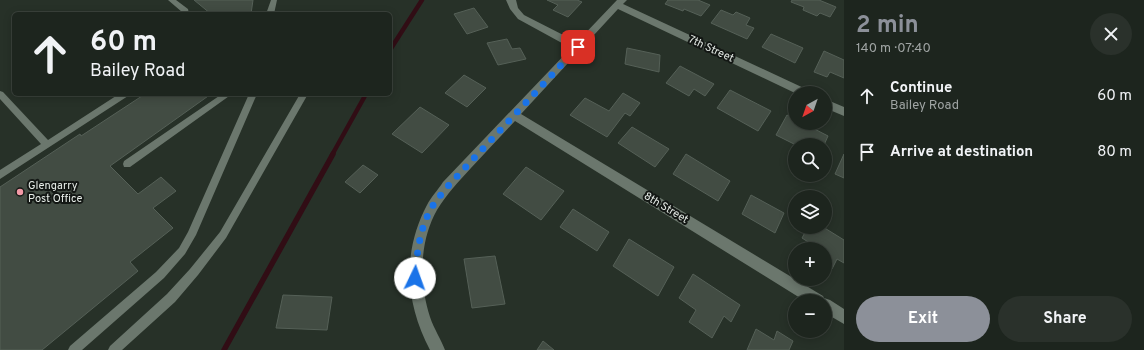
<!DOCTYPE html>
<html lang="en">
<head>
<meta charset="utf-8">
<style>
  body { margin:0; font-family:Overpass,sans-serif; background:#2a312b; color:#f1f3f6; height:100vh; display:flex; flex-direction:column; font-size:15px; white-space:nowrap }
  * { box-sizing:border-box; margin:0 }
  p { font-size:13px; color:#a0a5a4 }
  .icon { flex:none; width:22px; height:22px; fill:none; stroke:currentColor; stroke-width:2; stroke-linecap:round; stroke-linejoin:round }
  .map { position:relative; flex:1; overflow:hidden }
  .sheet { display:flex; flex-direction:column; background:#1d251e; width:300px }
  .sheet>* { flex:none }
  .banner { position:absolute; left:12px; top:12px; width:380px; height:84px; border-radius:6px; box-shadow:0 2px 10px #0003,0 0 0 1px #3b423c; background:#1d251e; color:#f1f3f6; overflow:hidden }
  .needle { width:26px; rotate:220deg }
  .fabs { position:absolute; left:788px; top:86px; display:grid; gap:8px }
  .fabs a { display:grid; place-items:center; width:44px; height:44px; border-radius:50%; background:#1d251e; box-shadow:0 2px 10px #0003,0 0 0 1px #3b423c; font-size:20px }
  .pin { position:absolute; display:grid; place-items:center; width:34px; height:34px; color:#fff; margin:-17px; border-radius:8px; box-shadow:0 2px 6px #0006 }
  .me { position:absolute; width:44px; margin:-22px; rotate:3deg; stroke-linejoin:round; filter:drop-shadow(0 0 3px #0008) }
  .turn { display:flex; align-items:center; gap:14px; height:84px; padding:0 12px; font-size:18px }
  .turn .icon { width:52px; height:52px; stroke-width:2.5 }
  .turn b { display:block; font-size:28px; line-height:34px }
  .round { display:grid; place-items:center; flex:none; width:42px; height:42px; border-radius:21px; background:#2a312b }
  .overview { display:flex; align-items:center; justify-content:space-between; height:68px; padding:0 12px }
  h1 { font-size:24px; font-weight:700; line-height:30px; color:#8c9099 }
  .button { display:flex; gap:8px; margin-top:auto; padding:8px 12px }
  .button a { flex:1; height:46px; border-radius:24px; background:#8c9099; color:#fff; font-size:16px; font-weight:700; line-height:46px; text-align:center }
  .button a+a { background:#2a312b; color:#f1f3f6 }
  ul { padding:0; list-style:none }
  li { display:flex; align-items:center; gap:12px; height:56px; padding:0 12px }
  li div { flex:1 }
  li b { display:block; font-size:15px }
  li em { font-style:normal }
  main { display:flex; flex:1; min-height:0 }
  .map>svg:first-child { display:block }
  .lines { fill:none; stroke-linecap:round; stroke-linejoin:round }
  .stream-far1 { stroke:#310d15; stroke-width:4.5 }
  .stream { stroke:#310d15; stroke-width:5.5 }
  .building { fill:#424c43; stroke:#556057 }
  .service { fill:#6b776d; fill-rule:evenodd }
  .minor { fill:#6b776d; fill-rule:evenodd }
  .route { stroke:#1a73e8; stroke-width:7; stroke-dasharray:0 12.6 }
  .poi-dot { fill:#f39aa7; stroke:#131714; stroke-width:1.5 }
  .labels { text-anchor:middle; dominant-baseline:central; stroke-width:4; stroke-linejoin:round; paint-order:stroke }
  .street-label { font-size:11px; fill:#e7ede8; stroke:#131714 }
  .poi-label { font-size:11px; fill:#e7ede8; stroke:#131714; text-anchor:start }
</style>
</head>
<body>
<main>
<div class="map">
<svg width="844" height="350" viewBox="0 0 844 350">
  <rect width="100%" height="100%" fill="#273128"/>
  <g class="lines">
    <!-- stream-far1 -->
    <path class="stream-far1" d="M390 50 422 0
      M332 155 366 94"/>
    <!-- stream -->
    <path class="stream" d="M224 350 333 154"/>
  </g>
  <!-- building -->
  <path class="building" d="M194 0H253L251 14H211Z
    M547 0H577L582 2 568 17 553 10 558 5Z
    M668 0H698L710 5 701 16 684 9 683 11 665 4Z
    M792 0H819L836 7 830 17 820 13 817 16 803 10 804 7 791 2Z
    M474 8 488 27 467 34 454 14Z
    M721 10 733 15 736 12 750 18 746 25 754 28 747 39 711 23Z
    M771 34 803 48 795 63 762 47Z
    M507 39 512 49 520 48 526 59 498 65 487 43Z
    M627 48 660 55 659 72 625 64Z
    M824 51 844 60V78L830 72 827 77 814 72Z
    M680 66 714 84 705 96 694 89 689 96 666 83Z
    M464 75 486 88 467 107 445 93Z
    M730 90 771 111 758 131 717 108Z
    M623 93 640 103 630 116 625 113 607 137 570 115 585 98 609 111Z
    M145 94H211L110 166 138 194 161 177 176 191 153 208 173 228 130 262 138 271 42 350H0V187L80 134 81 136Z
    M420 107 449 125 422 153 392 134Z
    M787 115 795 119V123H803L828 136 824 145H810L807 143 806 145H796L776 135Z
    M632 127 669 149 655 167 618 143Z
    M686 154 730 181 718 201 673 174Z
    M844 154V178L835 174Z
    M363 165 378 175 360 193 345 182Z
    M526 167 564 191 541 220 503 194Z
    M751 195 784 213 775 233 742 214Z
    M573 209 609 232 597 251 560 227Z
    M808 227H823L844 240V263L837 259 832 269 825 265V249H819L802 238Z
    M629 239 674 267 658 296 613 266Z
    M495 256 505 304 472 308 464 259Z
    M693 274 740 305 731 322 724 316 712 338 689 322 696 310 679 298Z
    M283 295 332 297 327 330 276 328Z
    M756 329 774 340 777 331 793 341 789 350H747Z
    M543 341 554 350H537Z"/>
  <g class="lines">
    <!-- service -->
    <path class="service" d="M168 0H176L188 9 189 14H181L182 12Z
      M271 0H277L274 14H266Z
      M0 91 3 92 48 140 119 94H129L128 96 0 179V170L41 144 0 99Z
      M222 94H232L130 167H124L123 164 124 161Z
      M249 94H257L196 235 185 254 164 278 82 350H68L70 346 156 272 179 248 188 232Z
      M300 94H308L226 238 198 275 175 302 122 350H108L110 346 167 294 190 269 220 232Z"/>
    <!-- minor -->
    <path class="minor" d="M506 0H516L518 8 524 15 577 42 617 0H627L623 4 808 90 809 93H795L618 9 521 114 823 296 824 298 830 300 844 309V324L825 313V301H805L515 121C500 137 486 152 471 168 459 181 446 195 437 210 419 242 419 283 430 317 434 329 441 339 445 350H430C405 303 402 252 427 205 431 197 438 190 443 182L571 48 518 19 510 9Z
      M825 99 844 107V116L825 108Z"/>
  </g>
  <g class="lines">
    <!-- route -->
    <path class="route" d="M415 278C417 255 419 230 431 209 435 201 442 194 448 186L578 47"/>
  </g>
  <!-- markers -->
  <circle class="poi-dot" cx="20" cy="192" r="4"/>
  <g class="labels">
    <!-- street labels -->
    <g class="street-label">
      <text transform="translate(711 49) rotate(25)">7th Street</text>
      <text transform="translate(666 208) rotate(31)">8th Street</text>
    </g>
    <!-- poi labels -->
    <g class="poi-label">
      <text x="28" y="186">Glengarry<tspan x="28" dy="13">Post Office</tspan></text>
    </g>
  </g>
</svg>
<div class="fabs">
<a><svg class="needle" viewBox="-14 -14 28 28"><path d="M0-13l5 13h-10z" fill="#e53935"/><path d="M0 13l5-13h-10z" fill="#a0a5a4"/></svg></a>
<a><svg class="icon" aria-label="search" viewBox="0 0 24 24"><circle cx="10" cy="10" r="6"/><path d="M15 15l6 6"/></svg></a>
<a><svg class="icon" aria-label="layers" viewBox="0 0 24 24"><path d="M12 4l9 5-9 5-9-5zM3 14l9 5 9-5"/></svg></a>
<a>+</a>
<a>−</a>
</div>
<div class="pin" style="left:578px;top:47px;background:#d93025"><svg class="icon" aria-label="arrive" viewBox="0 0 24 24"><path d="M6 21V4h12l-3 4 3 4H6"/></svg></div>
<svg class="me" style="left:415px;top:278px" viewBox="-20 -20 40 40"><circle r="19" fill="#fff"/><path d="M0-13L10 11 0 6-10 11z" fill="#1a73e8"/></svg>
<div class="banner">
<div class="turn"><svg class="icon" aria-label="ahead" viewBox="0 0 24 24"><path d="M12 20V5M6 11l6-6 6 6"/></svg><div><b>60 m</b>Bailey Road</div></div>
</div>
</div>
<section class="sheet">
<div class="overview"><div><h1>2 min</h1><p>140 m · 07:40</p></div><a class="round"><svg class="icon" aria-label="close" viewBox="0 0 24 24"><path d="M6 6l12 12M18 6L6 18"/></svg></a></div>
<ul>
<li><svg class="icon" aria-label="ahead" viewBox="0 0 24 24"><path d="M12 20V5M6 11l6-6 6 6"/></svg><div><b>Continue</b><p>Bailey Road</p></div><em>60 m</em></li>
<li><svg class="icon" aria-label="arrive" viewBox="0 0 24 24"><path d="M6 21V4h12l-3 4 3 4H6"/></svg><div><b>Arrive at destination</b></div><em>80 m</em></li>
</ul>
<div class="button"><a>Exit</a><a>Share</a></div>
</section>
</main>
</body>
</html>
